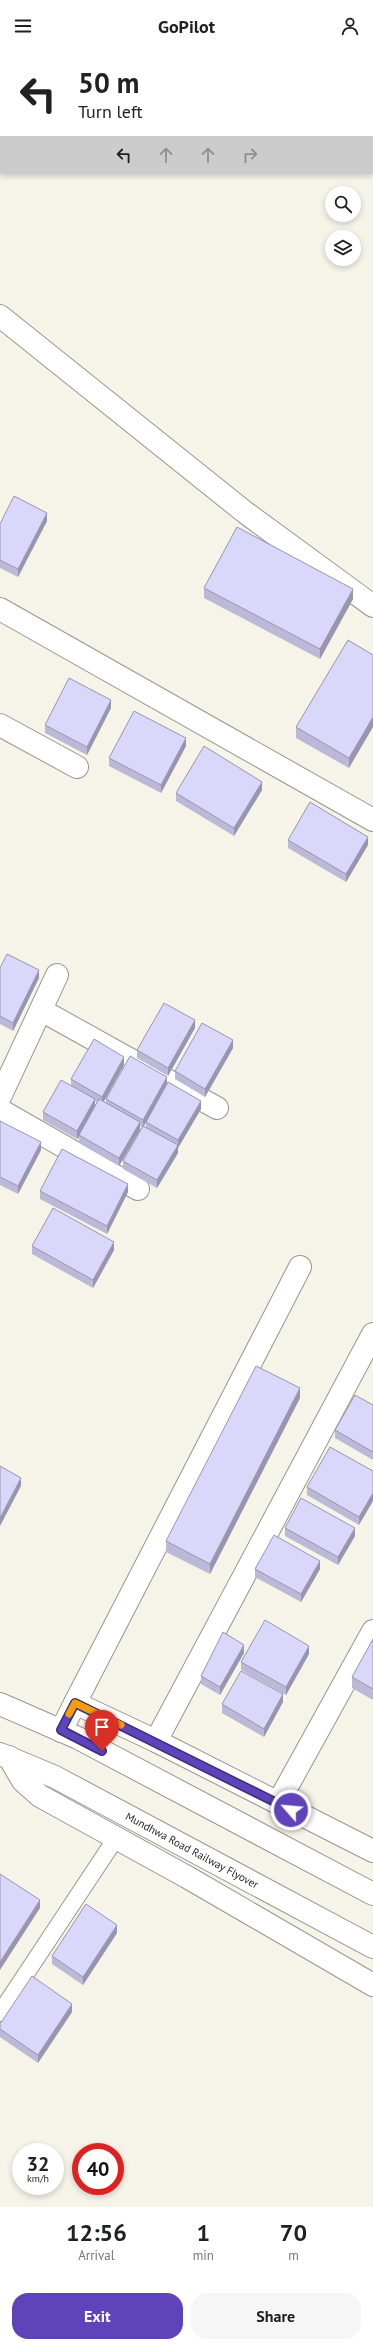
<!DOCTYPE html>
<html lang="en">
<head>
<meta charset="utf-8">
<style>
  body { margin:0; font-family:"PT Sans",sans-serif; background:#f6f6f6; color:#202124; height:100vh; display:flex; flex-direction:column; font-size:15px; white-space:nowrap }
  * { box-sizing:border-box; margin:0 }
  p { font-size:13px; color:#757577 }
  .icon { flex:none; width:22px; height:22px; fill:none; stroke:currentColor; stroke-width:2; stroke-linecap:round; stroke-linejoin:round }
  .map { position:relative; height:2155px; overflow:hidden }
  .sheet { display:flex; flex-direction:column; background:#fff; flex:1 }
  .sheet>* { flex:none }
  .top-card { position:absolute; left:0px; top:0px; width:373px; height:122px; box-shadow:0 2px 6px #0003; background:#fff; color:#202124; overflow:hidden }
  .tools { position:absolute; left:325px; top:134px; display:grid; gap:8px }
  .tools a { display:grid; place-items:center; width:36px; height:36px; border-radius:50%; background:#fff; box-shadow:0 2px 6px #0003; font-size:20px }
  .speed { position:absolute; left:12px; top:2091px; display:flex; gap:8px; font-size:20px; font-weight:700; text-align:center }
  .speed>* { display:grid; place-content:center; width:52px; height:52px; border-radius:50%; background:#fff; box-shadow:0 2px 6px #0003; line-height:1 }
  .speed small { font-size:10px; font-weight:400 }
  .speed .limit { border:6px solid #d22; background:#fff; color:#111 }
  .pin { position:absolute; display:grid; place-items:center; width:34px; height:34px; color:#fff; margin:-41px -17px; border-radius:50% 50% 50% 0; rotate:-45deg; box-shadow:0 0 4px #0007 }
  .pin .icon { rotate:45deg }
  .me { position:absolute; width:44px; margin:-22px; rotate:297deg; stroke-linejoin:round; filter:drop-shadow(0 0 3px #0008) }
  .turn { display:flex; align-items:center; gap:14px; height:84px; padding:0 12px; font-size:18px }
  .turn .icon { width:52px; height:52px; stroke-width:2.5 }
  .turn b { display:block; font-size:28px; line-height:34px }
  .lanes { display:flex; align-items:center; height:38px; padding:0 12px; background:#0003; justify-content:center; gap:20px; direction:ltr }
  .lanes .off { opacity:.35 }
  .eta { display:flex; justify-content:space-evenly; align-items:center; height:68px; text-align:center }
  .eta b { font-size:24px; font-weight:800; line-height:28px }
  .action { display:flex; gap:8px; margin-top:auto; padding:8px 12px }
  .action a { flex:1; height:46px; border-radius:16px; background:#5e43bb; color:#fff; font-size:16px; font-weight:800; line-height:46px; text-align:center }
  .action a+a { background:#f6f6f6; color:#202124 }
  header { display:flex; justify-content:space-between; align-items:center; height:52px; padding:0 12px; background:#fff; font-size:18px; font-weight:800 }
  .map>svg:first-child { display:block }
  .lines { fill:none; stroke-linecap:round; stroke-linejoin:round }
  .lane-casing { stroke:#98958d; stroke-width:18 }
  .street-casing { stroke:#98958d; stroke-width:24 }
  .secondary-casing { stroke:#98958d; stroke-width:24 }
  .highway-casing { stroke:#98958d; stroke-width:24 }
  .lane { stroke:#fff; stroke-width:16 }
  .street { stroke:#fff; stroke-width:22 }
  .secondary { stroke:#fff; stroke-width:22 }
  .highway { stroke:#fff; stroke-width:22 }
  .wall { fill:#bbb9d7; fill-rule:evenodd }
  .shaded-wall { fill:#9896af }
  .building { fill:#d9d7fa; stroke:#9896af }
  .route-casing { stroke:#3d2c7a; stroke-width:10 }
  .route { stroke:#5e43bb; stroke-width:7 }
  .slow { stroke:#f59e0b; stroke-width:7 }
  .labels { text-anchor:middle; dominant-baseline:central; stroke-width:3; stroke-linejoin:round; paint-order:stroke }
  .street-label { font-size:11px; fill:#24221f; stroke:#f6f3e9 }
</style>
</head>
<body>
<header><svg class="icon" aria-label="menu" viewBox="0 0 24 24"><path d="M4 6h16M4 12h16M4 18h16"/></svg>GoPilot<svg class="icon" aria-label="person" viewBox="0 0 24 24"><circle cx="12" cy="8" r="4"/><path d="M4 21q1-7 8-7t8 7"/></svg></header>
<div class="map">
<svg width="373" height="2155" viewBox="0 0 373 2155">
  <rect width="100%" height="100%" fill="#f6f3e9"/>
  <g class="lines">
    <!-- lane casing -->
    <g class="lane-casing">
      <path id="lane" d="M0 1961 116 1786"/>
    </g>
    <!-- street casing -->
    <g class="street-casing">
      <path id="street" d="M0 264 246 461 373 554
        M0 557 373 768
        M0 673 77 715
        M41 958 217 1056
        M0 1045 57 923
        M0 1058 138 1137
        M75 1651 300 1215
        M156 1689 373 1282
        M278 1751 373 1579"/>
    </g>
    <!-- secondary casing -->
    <g class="secondary-casing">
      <path id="secondary" d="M61 1679 75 1651 156 1689 373 1799
        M9 1705 23 1729 40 1744 187 1825 373 1933"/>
    </g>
    <!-- highway casing -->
    <g class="highway-casing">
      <g id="highway">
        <path d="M0 1652 78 1686 373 1842"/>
        <path id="s1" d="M0 1702 55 1725 373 1895"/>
      </g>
    </g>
    <!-- lane -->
    <use href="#lane" class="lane"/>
    <!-- street -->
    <use href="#street" class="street"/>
    <!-- secondary -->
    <use href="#secondary" class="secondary"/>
    <!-- highway -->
    <use href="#highway" class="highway"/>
  </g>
  <!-- wall -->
  <path class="wall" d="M47 469 18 525 0 516V472Z
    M204 536 353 547 320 607 204 546Z
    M373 603 349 716 296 686V675Z
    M111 656 87 703 45 681V673Z
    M186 694 161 741 109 714V706Z
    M262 738 234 784 176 749V741Z
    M288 788 368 793 346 830 288 796Z
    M0 916 39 926 13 979 0 972Z
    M195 976 168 1024 137 1006V998Z
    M233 996 205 1045 175 1027V1019Z
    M124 1013 103 1050 106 1051V1047L167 1032 201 1057 178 1096V1101L157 1136 123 1117V1109L142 1075 140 1074V1078L119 1114 79 1091V1085L77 1087 43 1068V1060L71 1034V1027ZM95 1049 97 1050 95 1054ZM146 1070V1075L143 1074Z
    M0 1069 41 1098 18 1142 0 1133Z
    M40 1139 128 1140 107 1182 40 1147Z
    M32 1194 114 1198 93 1236 32 1202Z
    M300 1346 210 1522 166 1500V1489Z
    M373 1353V1408L335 1386V1378Z
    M373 1419 359 1473 307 1443V1435Z
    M285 1476 355 1484 338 1513 285 1484Z
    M255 1517H320L301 1550 255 1525Z
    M373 1587V1648L352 1636V1625Z
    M244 1601 220 1643 201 1632V1624Z
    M309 1602 286 1643 241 1618V1610Z
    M283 1650 264 1685 222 1661V1652Z
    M117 1881 83 1933 52 1912V1904Z
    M72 1960 38 2011 0 1985V1972Z"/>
  <!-- shaded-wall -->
  <path class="shaded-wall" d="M47 461V469L18 525V517Z
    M353 537V547L320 607V597Z
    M111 648V656L87 703V695Z
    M373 665V675L349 716V706Z
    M186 686V694L161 741V733Z
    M262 730V738L234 784V776Z
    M368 785V793L346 830V822Z
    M39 918V926L13 979V971Z
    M195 968V976L168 1024V1016Z
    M233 988V996L205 1045V1037Z
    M124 1005V1013L102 1053V1045Z
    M167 1025V1033L143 1076V1068Z
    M95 1047V1055L79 1083V1085L77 1087V1079Z
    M201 1049V1057L178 1096V1088Z
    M140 1070V1078L119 1114V1106Z
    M41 1090V1098L18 1142V1134Z
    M178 1093V1101L157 1136V1128Z
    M128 1132V1140L107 1182V1174Z
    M114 1190V1198L93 1236V1228Z
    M300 1336V1346L210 1522V1512Z
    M21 1426V1434L0 1474V1466Z
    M373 1441V1449L359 1473V1465Z
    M355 1476V1484L338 1513V1505Z
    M320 1509V1517L301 1550V1542Z
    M244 1593V1601L220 1643V1635Z
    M309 1594V1602L286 1643V1635Z
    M283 1642V1650L264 1685V1677Z
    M40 1848V1856L0 1918V1910Z
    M117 1873V1881L83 1933V1925Z
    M72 1952V1960L38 2011V2003Z"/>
  <!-- building -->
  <path class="building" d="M14 444 47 461 18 517 0 508V472Z
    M237 475 353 537 320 597 204 536Z
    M348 588 373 603V665L349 706 296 675Z
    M69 626 111 648 87 695 45 673Z
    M134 659 186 686 161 733 109 706Z
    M204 694 262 730 234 776 176 741Z
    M310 750 368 785 346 822 288 788Z
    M7 902 39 918 13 971 0 964V916Z
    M164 951 195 968 168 1016 137 998Z
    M202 971 233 988 205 1037 175 1019Z
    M94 987 124 1005 102 1045 71 1027Z
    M130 1004 167 1025 143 1068 106 1047Z
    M61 1028 95 1047 77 1079 43 1060Z
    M168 1030 201 1049 178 1088 146 1070Z
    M99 1047 140 1070 119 1106 79 1083Z
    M0 1069 41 1090 18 1134 0 1125Z
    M143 1074 178 1093 157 1128 123 1109Z
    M62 1097 128 1132 107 1174 40 1139Z
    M53 1156 114 1190 93 1228 32 1194Z
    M256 1314 300 1336 210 1512 166 1489Z
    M355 1343 373 1353V1400L335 1378Z
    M330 1395 373 1419V1441L359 1465 307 1435Z
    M0 1414 21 1426 0 1466Z
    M301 1446 355 1476 338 1505 285 1476Z
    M274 1483 320 1509 301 1542 255 1517Z
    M265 1568 309 1594 286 1635 241 1610Z
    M223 1580 244 1593 220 1635 201 1624Z
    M373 1587V1637L352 1625Z
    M241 1619 283 1642 264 1677 222 1652Z
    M0 1822 40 1848 0 1910Z
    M86 1852 117 1873 83 1925 52 1904Z
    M32 1924 72 1952 38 2003 0 1977V1972Z"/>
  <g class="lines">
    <!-- route casing -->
    <g class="route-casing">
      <path id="route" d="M102 1699 61 1678 75 1651 291 1758"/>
    </g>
    <!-- route -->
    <use href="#route" class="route"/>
    <!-- slow -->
    <path class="slow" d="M69 1662 75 1651 121 1673"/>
  </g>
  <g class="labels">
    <!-- street labels -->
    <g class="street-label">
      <text stroke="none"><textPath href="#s1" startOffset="215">Mundhwa Road Railway Flyover</textPath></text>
    </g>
  </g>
</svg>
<div class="tools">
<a><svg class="icon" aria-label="search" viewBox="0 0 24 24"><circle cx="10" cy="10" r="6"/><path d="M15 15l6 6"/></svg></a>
<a><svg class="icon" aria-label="layers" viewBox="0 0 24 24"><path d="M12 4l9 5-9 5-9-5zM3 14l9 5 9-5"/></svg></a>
</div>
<div class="speed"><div>32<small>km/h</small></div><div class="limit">40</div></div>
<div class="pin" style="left:102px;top:1699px;background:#d93025"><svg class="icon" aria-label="arrive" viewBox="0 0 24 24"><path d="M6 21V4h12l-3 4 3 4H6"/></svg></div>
<svg class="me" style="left:291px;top:1758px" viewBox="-20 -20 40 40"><circle r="17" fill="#5e43bb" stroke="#fff" stroke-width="3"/><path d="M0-11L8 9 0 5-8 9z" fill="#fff"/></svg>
<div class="top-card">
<div class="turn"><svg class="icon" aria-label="left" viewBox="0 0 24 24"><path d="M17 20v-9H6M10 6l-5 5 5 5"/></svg><div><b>50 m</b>Turn left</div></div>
<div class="lanes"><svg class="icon" aria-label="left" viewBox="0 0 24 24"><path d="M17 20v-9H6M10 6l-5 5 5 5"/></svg><svg class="icon off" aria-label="ahead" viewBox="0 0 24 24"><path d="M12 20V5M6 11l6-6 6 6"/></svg><svg class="icon off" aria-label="ahead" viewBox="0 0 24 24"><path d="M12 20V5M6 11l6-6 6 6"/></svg><svg class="icon off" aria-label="right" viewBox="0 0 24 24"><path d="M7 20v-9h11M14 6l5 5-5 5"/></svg></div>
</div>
</div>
<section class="sheet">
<div class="eta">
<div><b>12:56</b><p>Arrival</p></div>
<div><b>1</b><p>min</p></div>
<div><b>70</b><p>m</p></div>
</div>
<div class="action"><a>Exit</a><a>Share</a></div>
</section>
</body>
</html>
